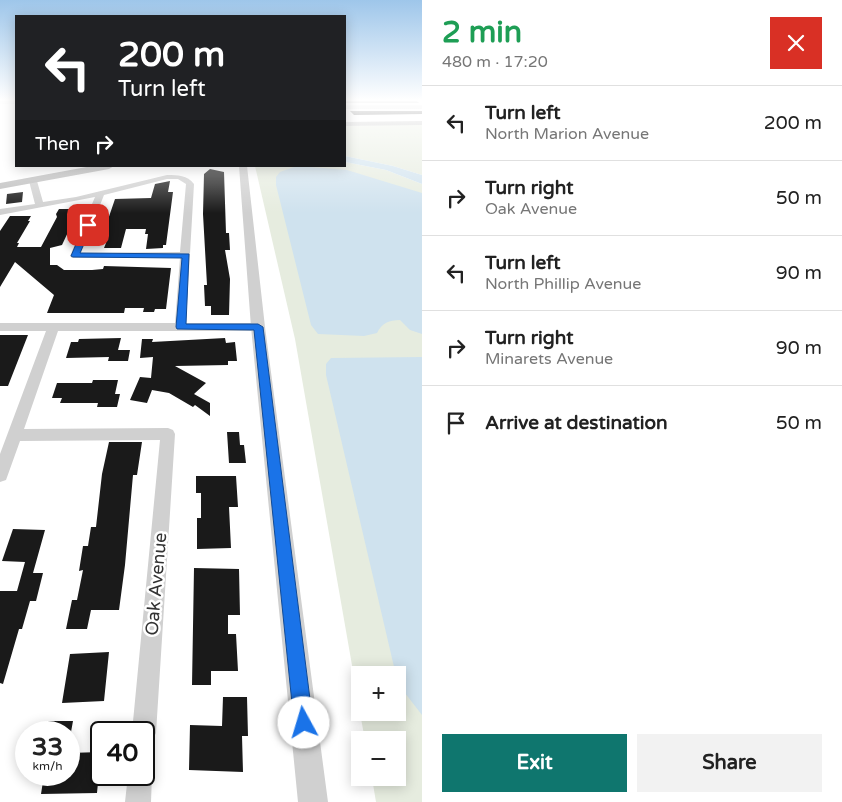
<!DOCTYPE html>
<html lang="en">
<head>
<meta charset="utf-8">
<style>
  body { margin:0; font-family:"Varela Round",sans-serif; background:#f2f2f2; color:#222; height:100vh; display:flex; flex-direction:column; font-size:19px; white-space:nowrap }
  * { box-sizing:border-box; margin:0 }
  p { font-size:16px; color:#767676 }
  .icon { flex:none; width:28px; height:28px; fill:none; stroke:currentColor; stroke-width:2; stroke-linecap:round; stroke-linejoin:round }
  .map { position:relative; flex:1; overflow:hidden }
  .side { display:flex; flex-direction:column; background:#fff; width:420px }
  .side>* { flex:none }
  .top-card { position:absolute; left:15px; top:15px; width:331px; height:152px; border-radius:0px; box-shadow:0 2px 12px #0003; background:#202124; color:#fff; overflow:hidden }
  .fabs { position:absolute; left:351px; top:666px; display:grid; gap:10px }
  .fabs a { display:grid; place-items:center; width:55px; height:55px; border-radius:0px; background:#fff; box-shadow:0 2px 12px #0003; font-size:25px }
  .speed { position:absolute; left:15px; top:721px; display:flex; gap:10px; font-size:25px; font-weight:700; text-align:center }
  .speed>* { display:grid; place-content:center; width:65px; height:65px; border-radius:50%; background:#fff; box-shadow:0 2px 12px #0003; line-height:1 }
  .speed small { font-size:12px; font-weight:400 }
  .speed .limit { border:2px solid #111; border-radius:8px; background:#fff; color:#111 }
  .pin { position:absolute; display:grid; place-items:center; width:42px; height:42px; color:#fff; margin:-21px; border-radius:10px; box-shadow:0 2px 8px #0006 }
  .me { position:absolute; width:55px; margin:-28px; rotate:354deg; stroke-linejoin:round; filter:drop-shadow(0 0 4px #0008) }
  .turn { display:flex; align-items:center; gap:18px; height:105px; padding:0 20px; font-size:22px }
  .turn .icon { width:65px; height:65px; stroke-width:2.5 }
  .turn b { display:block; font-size:35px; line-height:42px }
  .then { display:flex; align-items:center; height:48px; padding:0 20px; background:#0003; gap:10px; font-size:19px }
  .round { display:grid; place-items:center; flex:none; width:52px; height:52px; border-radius:0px; background:#f2f2f2 }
  .headline { display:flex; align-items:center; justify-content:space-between; height:85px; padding:0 20px }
  h1 { font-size:30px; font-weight:700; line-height:38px; color:#1e9e55 }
  .primary-button { display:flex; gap:10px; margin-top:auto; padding:10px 20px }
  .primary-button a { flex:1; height:58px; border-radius:0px; background:#0f766e; color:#fff; font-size:20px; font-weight:700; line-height:58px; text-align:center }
  .primary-button a+a { background:#f2f2f2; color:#222 }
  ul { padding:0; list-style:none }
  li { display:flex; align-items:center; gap:15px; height:75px; padding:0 20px; border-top:1px solid #e0e0e0 }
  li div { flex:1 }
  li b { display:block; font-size:19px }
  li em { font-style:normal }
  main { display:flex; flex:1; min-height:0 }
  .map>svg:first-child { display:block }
  .green { fill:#e6ecdf }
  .water { fill:#cfe2ee }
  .building { fill:#1a1a1a }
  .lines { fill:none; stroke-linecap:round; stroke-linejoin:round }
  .minor { fill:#d0d0d0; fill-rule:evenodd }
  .tertiary { fill:#d0d0d0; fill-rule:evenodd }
  .secondary { fill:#bdbdbd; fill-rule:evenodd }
  .route { fill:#1a73e8; stroke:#114b97 }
  .labels { text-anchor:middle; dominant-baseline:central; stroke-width:5; stroke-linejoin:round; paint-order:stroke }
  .near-street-label { font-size:18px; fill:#333; stroke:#fff }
</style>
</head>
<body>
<main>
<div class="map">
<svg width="422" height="802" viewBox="0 0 422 802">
  <rect width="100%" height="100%" fill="#fff"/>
  <!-- green -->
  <path class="green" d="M422 124V175L393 166 345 156V126Z
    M345 162 386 170 422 184V802H376L372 778H398V740H365L360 713 398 712V675H360V711L295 339 255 166H345Z"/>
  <!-- water -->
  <path class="water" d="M345 156 393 166 422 175V184L386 170 345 162Z
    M297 166 347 170 422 193V334L410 330 400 320C389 320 382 323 377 333L364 336 318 334 311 325 276 185V177L280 172Z
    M422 357V715L398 684 326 375V364L331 358Z"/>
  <!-- building -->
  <path class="building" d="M345 101H417L419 103H345Z
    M350 111H422V114L354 115Z
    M210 169 224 172 226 233H229L230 250H225L230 279 229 315H211V306H205L204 285H207L203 214 204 174Z
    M170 181 168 192H173L166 245H163V248L146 249 148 234H145L146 229H126L121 248H104L106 243H100L115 199 151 198 155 184Z
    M23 192 22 202 6 204 7 194Z
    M59 209H74L72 213H77L62 245 50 248V265H57L64 270H92L103 269 104 266 171 268 166 309H155L154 312H143L144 308H125L124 313H47L54 295 15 262 0 287V231L10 216H31L28 221H30L17 243H19L17 247H41L57 217 56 214Z
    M0 335H28L8 386H0Z
    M121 338 118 350H130L128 361H108L109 357 66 358 71 342H78L79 339Z
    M225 338 226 343 235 342 237 361H228V365L175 366 206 383 194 394 210 403V416L195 405 193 407 169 393 152 390 147 403 130 400 140 377 151 378 153 357 140 358 142 339H153L152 342Z
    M93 380H118L115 394H120L117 407H97L98 403H60L62 398H52L57 383H92Z
    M227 432H239L240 445H244L246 463H229Z
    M109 442H142L137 475H133L125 565 119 610H91L87 629H66L72 600H77L83 570 79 571 83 546H88L91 527H96L102 474Z
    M196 476H236L238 507H229L231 548 197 549V518H201V493H196Z
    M13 529 45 530 33 573H43L36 601H30L22 629H19L3 684 0 683V591H17L25 562 2 561Z
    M194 568 239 569 240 615H228V634H236L238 671H211V685H192Z
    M109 652 104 701 62 703 70 654Z
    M223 697H247L248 736H242L243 772 189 770 190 725 222 726Z
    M47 721H73L71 732H45Z
    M101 752 97 793 41 794 44 775H69V753Z"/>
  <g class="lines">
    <!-- minor -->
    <path class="minor" d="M0 101H16V104H0Z
      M345 105H422V109H345Z
      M167 175C178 175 187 175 194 184L186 323H258L264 327 258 331H58L24 429 168 428 173 430 175 434 156 733 152 741 144 745V732H132L160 440 20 441 6 480 0 482V454L46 331H0V323H175L180 258H72L70 256 95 197 0 215V209L35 204 29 181 33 179 37 181 43 202 76 197ZM167 179H178L186 184 180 252 81 253 104 195Z
      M144 764 149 766 152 775 151 802H125L128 775H144Z"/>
    <!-- tertiary -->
    <path class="tertiary" d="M239 166H247L265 327 328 802H298L251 327Z"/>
    <!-- secondary -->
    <path class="secondary" d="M422 121V125L345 126V122Z
      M92 166H114L109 169 0 189V183Z"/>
  </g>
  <!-- sky -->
  <linearGradient id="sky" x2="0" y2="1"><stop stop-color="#9ec6ea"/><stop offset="0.47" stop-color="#fff"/><stop offset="1" stop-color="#fff" stop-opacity="0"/></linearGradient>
  <rect width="422" height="213" fill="url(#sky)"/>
  <!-- route -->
  <path class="route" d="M85 223 92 225 80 253 189 254 186 324H258L263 327 313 723 310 730 304 732 297 730 294 723 254 330 177 329 176 327 182 258 73 257 71 256Z"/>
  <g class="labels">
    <!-- near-street labels -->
    <g class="near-street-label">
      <text transform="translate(156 584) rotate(-85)">Oak Avenue</text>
    </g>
  </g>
</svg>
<div class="fabs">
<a>+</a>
<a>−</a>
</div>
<div class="speed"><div>33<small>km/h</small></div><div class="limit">40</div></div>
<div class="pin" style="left:88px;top:225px;background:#d93025"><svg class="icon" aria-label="arrive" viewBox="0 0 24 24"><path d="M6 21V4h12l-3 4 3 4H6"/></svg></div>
<svg class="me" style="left:304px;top:723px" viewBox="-20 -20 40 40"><circle r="19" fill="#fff"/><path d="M0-13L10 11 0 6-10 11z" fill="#1a73e8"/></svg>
<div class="top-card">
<div class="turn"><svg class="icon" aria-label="left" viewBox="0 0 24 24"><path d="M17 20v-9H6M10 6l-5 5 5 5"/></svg><div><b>200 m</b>Turn left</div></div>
<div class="then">Then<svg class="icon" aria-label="right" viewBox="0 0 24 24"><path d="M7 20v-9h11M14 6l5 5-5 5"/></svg></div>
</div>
</div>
<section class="side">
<div class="headline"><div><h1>2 min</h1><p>480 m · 17:20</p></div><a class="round" style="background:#d93025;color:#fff"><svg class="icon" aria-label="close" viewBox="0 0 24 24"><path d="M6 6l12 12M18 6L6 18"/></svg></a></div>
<ul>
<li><svg class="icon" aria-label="left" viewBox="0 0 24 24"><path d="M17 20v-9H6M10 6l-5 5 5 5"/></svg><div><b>Turn left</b><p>North Marion Avenue</p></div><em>200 m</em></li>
<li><svg class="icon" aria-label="right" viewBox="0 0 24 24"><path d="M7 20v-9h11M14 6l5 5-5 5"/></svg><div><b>Turn right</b><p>Oak Avenue</p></div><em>50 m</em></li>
<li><svg class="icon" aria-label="left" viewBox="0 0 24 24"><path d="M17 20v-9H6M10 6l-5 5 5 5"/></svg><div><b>Turn left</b><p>North Phillip Avenue</p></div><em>90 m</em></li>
<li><svg class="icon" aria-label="right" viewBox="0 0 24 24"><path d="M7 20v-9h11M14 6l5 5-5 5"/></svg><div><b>Turn right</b><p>Minarets Avenue</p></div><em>90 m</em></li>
<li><svg class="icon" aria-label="arrive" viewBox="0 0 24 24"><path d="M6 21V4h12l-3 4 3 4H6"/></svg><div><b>Arrive at destination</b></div><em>50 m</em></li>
</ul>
<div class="primary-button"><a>Exit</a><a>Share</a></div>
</section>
</main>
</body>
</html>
